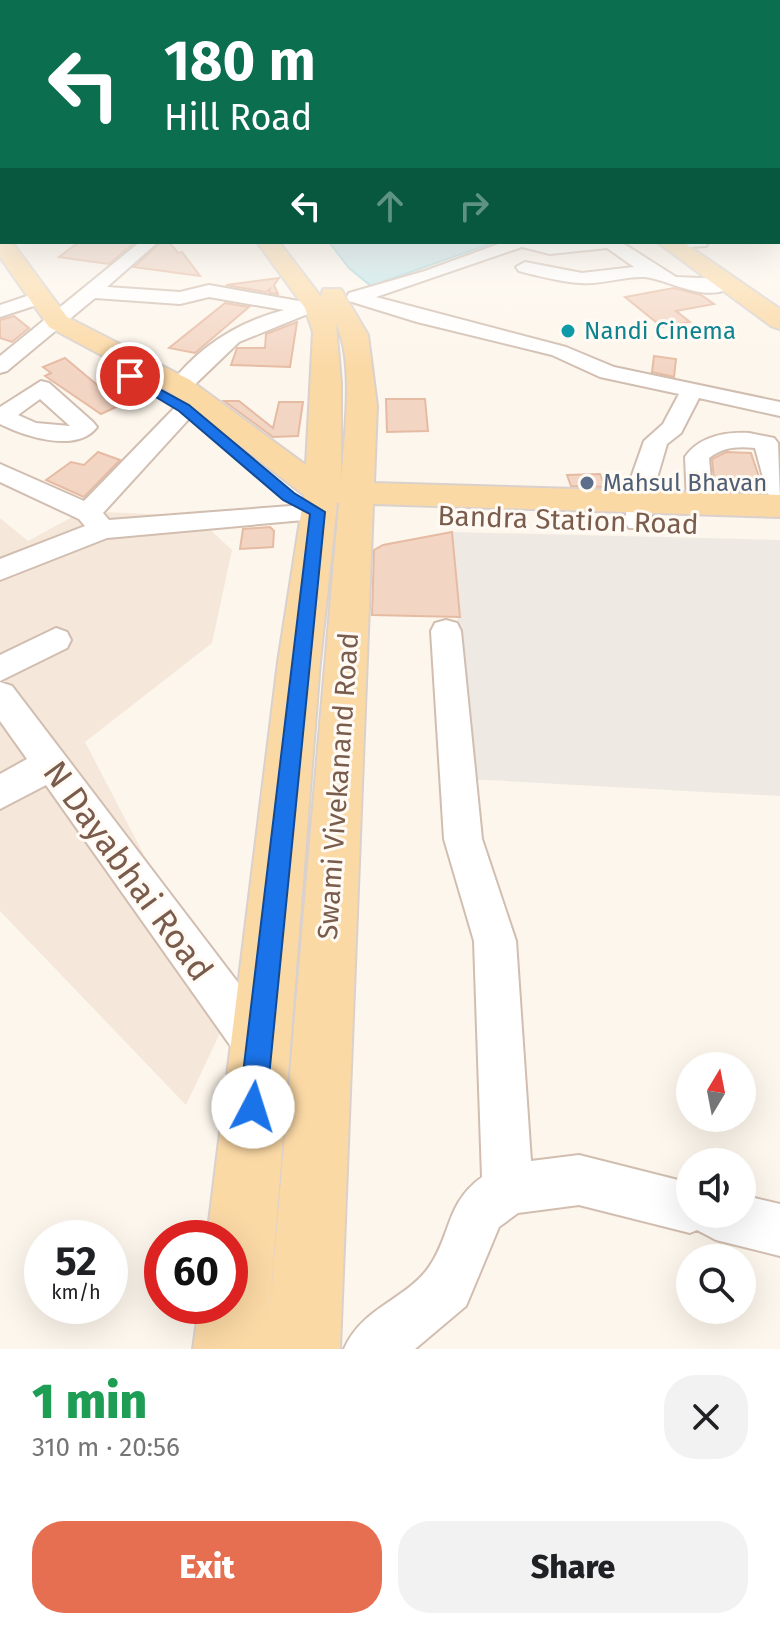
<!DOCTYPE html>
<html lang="en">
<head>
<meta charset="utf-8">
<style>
  body { margin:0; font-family:"Fira Sans",sans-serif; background:#f2f2f2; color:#202124; height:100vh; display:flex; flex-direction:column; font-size:30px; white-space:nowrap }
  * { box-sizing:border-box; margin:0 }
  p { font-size:26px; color:#757577 }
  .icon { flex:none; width:44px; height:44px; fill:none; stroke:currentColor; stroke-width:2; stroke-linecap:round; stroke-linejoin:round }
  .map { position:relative; height:1349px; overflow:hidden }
  .panel { display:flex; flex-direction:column; background:#fff; flex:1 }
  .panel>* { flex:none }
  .banner { position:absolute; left:0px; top:0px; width:780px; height:244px; box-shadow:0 8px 32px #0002; background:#0b6e4f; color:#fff; overflow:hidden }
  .needle { width:52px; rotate:10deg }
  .buttons { position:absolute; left:676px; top:1052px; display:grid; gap:16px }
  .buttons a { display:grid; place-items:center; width:80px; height:80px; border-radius:50%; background:#fff; box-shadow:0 8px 32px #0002; font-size:40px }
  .speed { position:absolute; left:24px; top:1220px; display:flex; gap:16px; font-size:40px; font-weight:700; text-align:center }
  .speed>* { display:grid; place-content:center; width:104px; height:104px; border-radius:50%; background:#fff; box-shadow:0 8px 32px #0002; line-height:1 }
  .speed small { font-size:20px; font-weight:400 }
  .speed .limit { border:12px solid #d22; background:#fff; color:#111 }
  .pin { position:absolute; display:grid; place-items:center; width:68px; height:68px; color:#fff; margin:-34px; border:4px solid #fff; border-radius:50%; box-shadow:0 2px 8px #0007 }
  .me { position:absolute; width:88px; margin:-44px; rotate:5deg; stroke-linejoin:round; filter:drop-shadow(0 0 6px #0008) }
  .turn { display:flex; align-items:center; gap:28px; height:168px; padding:0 32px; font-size:36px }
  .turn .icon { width:104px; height:104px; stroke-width:2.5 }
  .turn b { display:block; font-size:56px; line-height:68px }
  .lanes { display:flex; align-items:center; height:76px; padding:0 32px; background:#0003; justify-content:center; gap:40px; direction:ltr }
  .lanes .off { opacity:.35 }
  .round { display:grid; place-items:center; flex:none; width:84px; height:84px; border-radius:32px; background:#f2f2f2 }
  .summary { display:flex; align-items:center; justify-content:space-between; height:136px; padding:0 32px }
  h1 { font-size:48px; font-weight:800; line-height:60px; color:#1e9e55 }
  .primary-button { display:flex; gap:16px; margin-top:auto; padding:16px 32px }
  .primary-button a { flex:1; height:92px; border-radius:32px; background:#e76f51; color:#fff; font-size:32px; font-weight:800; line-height:92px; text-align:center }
  .primary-button a+a { background:#f2f2f2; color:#202124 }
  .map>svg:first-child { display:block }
  .residential { fill:#f5e8da }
  .industrial { fill:#efe9e4 }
  .water { fill:#bfe3e8; stroke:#a5d3da; stroke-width:2 }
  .building { fill:#f3d5c3; stroke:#e6bba3; stroke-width:2 }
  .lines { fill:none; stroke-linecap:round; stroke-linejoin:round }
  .minor-casing { stroke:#d1beb0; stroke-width:4 }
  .major-casing { stroke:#dad1cd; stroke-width:4 }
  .minor { fill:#fff; fill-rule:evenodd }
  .major { fill:#fbd9a5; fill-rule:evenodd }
  .route { fill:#1a73e8; stroke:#114b97; stroke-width:2 }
  .culture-dot { fill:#0f9aa8; stroke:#fffaf3; stroke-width:3 }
  .service-dot { fill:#5c6f8a; stroke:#fffaf3; stroke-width:3 }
  .labels { text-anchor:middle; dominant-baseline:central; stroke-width:6; stroke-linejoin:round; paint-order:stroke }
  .far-culture-label { font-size:24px; fill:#0d838f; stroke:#fffaf3; text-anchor:start }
  .far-service-label { font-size:24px; fill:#4e5e75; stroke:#fffaf3; text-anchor:start }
  .street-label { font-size:28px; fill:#7a5c4d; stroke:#fffaf3 }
  .near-street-label { font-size:34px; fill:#7a5c4d; stroke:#fffaf3 }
</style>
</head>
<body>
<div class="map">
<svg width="780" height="1349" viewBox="0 0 780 1349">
  <rect width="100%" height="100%" fill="#fdf6ec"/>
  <!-- residential -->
  <path class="residential" d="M83 511 195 516 232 550 212 643 85 742 228 1016 186 1105 0 911V518L28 541Z"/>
  <!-- industrial -->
  <path class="industrial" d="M452 532 780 540V796L468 779Z"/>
  <!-- water -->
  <path class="water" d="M329 242H495L371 286 349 268Z"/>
  <!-- building -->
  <path class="building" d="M79 242H135L109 264 59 257Z
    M161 242H169L178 253 182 252 200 276 134 267Z
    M279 278 274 285 278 294 269 293 270 289 266 292 226 285Z
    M674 288 701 295 714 304 676 311 690 322 662 327 625 297Z
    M225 303 249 307 195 353 169 348Z
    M14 316 29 328 12 342 0 338V320Z
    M297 322 290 367 231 365 237 348H265L266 334Z
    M654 356 676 359 674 377 652 372Z
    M65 358 102 389 107 384 131 400 101 414 45 376 51 373 43 367Z
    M386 399H425L428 431 387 432Z
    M224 401H239L273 428 279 402H303L298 436 273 437Z
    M98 452 120 460 84 497 46 480 71 462 84 465Z
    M726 452 751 453 764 492 715 490 712 459Z
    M600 474 605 487 571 486 567 475Z
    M270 527 274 531 273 547 240 549 243 529Z
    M452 532 460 617 372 615 374 550 383 545Z"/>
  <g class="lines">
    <!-- minor casing -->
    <g class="minor-casing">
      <path id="minor" d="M0 188H2L0 199Z
        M2 224V234L0 235V225Z
        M140 242H158L107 287 180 292 209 285 310 303 320 309 239 342 188 391 180 393 169 386C198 347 238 322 284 310L209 297 180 304 95 298 7 371 0 373V356Z
        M504 242H621L676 277 725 279 734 284C711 307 666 278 644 277 623 276 602 285 581 283 561 282 538 276 519 271L516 267 525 262 582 273 634 267 607 248 550 254 522 247 376 297 566 347 614 367 780 402V416L699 398 681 433 667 444 657 478 651 522 647 528H629L625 522 631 478 644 441 663 424 679 394 600 377 552 355 417 322 349 301 347 297 349 293 425 271Z
        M674 242H708L706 246 675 248Z
        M39 292 48 298 46 302 0 317V305Z
        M41 381 49 383 93 422 97 427C77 454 24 436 0 424V407ZM40 399 70 426 36 423 18 415Z
        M196 392 207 399 103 513 109 520 317 504 326 506 330 512 326 518 107 538 0 580V559L85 526 79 519 0 482V464L84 501 188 394Z
        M749 433 774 438 778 443 780 500 771 498 767 492 755 448C738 446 723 447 709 458L713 502 709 508H691L687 502 685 457C700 436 725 432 749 433Z
        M446 620 457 623 461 631 482 839 516 941 531 1161 579 1155 690 1183V1214H742V1195L780 1204V1256L716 1240 697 1230 690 1233 579 1205 518 1213 499 1227 466 1306 415 1349H344C362 1307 406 1300 429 1267 452 1234 445 1204 482 1177L474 941 444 839 431 631 435 623Z
        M56 628 67 632 71 640 67 648 0 681V655Z
        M0 682 12 686 274 1030 281 1046 274 1062 258 1069 242 1062 46 785 0 809V774L27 759 0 721Z"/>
    </g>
    <!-- major casing -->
    <g class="major-casing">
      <path id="major" d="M0 234 2 242H12L67 317 190 380 306 465 313 332 305 308 257 242H279L321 297 323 289H341L368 335 377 406 374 483 780 495V517L373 504 340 1349H193L199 1306H230V1238H207L278 662 304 495 170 392 49 327 0 257ZM336 324C355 360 344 440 341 482V383ZM337 503H339L269 1319 320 662Z
        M657 242H683L780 309V329L771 326Z"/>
    </g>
    <!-- minor -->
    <use href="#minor" class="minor"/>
    <!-- major -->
    <use href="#major" class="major"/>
  </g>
  <!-- sky -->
  <linearGradient id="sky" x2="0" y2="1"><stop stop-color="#97c7e8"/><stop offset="0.49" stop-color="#fefbf6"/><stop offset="1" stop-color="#fefbf6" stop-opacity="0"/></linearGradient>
  <rect width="780" height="368" fill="url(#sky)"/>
  <!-- route -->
  <path class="route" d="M130 373 189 405 294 493 325 512 266 1107 262 1116 253 1120 243 1116 239 1107 310 514 283 500 179 411 126 379 124 376Z"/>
  <!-- markers -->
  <circle class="culture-dot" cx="568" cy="331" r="8"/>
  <circle class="service-dot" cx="587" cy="483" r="8"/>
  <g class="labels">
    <!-- far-culture labels -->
    <g class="far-culture-label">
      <text x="584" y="331">Nandi Cinema</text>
    </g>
    <!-- far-service labels -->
    <g class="far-service-label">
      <text x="603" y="483">Mahsul Bhavan</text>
    </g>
    <!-- street labels -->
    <g class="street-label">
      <text transform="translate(568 520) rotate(2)">Bandra Station Road</text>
      <text transform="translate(338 786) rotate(-86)">Swami Vivekanand Road</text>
    </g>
    <!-- near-street labels -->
    <g class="near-street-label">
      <text transform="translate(128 871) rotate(54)">N Dayabhai Road</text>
    </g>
  </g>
</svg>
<div class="buttons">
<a><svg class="needle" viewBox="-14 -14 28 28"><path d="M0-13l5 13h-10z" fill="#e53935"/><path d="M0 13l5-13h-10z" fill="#757577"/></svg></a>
<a><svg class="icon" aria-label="sound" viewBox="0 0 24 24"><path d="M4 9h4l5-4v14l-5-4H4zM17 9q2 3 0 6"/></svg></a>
<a><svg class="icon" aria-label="search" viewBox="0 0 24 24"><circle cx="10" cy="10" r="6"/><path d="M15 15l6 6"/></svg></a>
</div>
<div class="speed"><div>52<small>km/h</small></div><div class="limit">60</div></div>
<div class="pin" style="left:130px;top:376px;background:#d93025"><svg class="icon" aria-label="arrive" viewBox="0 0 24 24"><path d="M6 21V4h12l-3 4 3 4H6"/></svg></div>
<svg class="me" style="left:253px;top:1107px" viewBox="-20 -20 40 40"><circle r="19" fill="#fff"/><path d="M0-13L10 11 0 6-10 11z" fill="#1a73e8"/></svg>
<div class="banner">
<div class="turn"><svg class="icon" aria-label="left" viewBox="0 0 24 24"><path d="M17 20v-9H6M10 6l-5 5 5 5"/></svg><div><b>180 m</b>Hill Road</div></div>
<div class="lanes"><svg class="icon" aria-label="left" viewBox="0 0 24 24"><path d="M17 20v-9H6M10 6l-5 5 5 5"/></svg><svg class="icon off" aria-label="ahead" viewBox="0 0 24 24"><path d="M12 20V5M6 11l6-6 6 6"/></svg><svg class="icon off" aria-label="right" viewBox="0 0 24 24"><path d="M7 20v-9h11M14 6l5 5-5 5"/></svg></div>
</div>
</div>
<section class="panel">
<div class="summary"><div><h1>1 min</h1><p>310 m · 20:56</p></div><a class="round"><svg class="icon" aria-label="close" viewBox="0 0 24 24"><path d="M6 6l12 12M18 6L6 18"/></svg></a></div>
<div class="primary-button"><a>Exit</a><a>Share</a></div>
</section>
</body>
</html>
